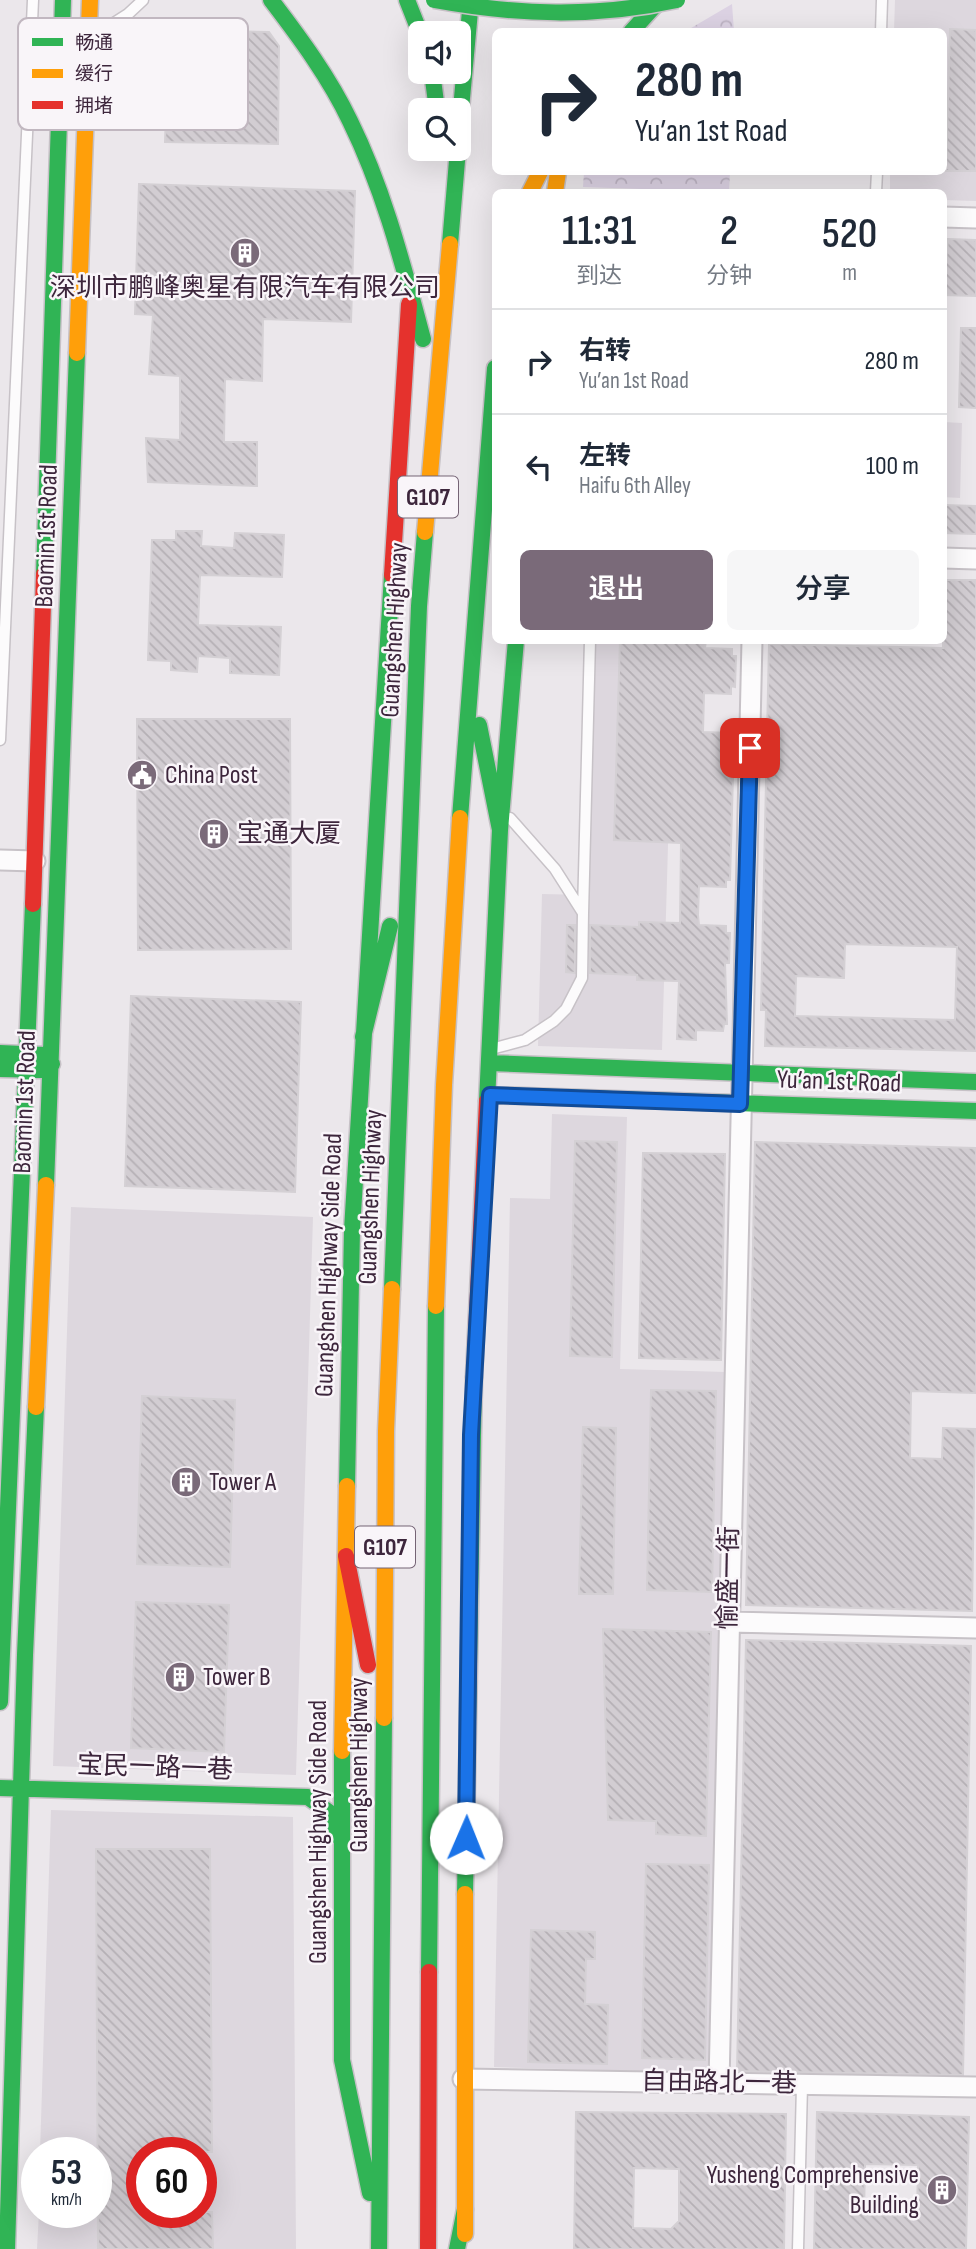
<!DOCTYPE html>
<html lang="zh">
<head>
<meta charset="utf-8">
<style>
  body { margin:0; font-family:"Sofia Sans Condensed","Noto Sans SC",sans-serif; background:#f6f6f7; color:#1f2937; height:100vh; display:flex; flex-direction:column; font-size:26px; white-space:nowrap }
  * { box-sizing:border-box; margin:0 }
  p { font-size:23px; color:#747a83 }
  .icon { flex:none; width:38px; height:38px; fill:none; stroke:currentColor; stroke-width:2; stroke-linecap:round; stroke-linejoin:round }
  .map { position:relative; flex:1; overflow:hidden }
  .sheet { position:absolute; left:492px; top:189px; width:455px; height:455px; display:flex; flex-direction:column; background:#fff; border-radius:10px; box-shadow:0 7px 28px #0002 }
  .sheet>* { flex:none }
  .guide { position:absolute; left:492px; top:28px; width:455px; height:147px; border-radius:10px; box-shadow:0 7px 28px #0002; background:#fff; color:#1f2937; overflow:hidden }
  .tools { position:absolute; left:408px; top:21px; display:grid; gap:14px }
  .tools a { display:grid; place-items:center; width:63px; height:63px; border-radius:10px; background:#fff; box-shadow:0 7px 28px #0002; font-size:35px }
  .speed { position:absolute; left:21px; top:2137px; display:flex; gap:14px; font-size:35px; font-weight:700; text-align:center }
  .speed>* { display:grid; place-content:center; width:91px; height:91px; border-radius:50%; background:#fff; box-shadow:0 7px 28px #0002; line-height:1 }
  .speed small { font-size:18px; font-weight:400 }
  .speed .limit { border:10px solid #d22; background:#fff; color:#111 }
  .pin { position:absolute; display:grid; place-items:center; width:60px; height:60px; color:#fff; margin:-30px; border-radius:14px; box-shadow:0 4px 10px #0006 }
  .me { position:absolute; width:77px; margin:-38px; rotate:1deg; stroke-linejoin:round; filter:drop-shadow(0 0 5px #0008) }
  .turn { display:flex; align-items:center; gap:24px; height:147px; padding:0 28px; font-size:32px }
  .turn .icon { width:91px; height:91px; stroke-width:2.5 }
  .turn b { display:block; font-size:49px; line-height:60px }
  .eta { display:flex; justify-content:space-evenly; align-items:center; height:119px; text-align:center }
  .eta b { font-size:42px; font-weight:600; line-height:49px }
  .action { display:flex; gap:14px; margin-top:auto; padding:14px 28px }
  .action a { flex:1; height:80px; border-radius:10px; background:#7a6a79; color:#fff; font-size:28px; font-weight:600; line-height:80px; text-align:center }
  .action a+a { background:#f6f6f7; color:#1f2937 }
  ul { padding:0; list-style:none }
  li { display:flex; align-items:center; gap:21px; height:105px; padding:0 28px; border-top:2px solid #e0e1e3 }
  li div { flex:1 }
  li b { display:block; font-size:26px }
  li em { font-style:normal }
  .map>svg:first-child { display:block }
  .built { fill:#ddd7de; fill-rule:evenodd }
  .forest { fill:url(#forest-crowns) }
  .building { fill:url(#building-back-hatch); stroke:#d4d0d4; stroke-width:2; fill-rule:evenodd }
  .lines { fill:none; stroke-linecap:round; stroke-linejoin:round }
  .lane-casing { stroke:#c7c2c7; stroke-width:13 }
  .street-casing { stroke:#c7c2c7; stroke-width:23 }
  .fast-casing { stroke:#c6c1c6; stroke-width:19 }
  .slow-casing { stroke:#c6c1c6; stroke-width:19 }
  .jam-casing { stroke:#c6c1c6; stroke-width:19 }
  .lane { stroke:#fcfbfc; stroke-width:10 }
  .street { stroke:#fcfbfc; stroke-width:19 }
  .fast { stroke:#30b455; stroke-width:16 }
  .slow { stroke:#ff9f0a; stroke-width:16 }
  .jam { stroke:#e5322d; stroke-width:16 }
  .fast-bridge-casing { stroke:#cac3c9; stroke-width:19; stroke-linecap:butt }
  .fast-bridge { stroke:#30b455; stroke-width:16 }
  .route-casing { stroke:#114b97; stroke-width:18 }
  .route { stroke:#1a73e8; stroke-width:12 }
  .labels { text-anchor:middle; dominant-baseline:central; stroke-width:5; stroke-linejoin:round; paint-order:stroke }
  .shield { fill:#f9f5f9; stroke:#756475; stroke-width:2 }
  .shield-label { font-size:24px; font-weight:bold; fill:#3d263c }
  .poi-label { font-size:26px; fill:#3d263c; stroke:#f9f5f9; text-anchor:start }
  .street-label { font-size:26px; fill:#3d263c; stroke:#f9f5f9 }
  .key { fill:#f9f5f9; stroke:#c1b7c0; stroke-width:2 }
  .key-label { font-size:19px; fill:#3d263c }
</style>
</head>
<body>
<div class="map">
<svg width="976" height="2249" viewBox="0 0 976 2249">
  <defs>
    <pattern id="forest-crowns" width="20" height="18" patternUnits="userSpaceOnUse" patternTransform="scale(1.75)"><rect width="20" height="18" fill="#dcd2e3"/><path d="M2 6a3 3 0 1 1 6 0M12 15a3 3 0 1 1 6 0" fill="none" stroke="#beb4c4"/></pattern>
    <pattern id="building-back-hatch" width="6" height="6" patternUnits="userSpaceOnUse" patternTransform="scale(1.75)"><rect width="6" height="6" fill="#d2cdd2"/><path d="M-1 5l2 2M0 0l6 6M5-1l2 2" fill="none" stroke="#b5b0b5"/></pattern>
  </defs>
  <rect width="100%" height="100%" fill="#ebe7eb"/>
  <!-- built -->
  <path class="built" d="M895 0H976V201L943 200V192H890V172H943V32L894 31Z
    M943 422 962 423 960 498 943 497Z
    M593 641H674L662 1050 538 1046 542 894 585 895Z
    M552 1114 627 1117 620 1369 726 1372 708 2073 494 2067 510 1198 550 1199Z
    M71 1207 313 1217 296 1775 53 1766Z
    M51 1810 293 1817 296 2249H37L39 2212H96V2152H40ZM142 2152H201V2212H142Z"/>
  <!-- forest -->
  <path class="forest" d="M732 4 734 31H686Z
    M584 172H730L729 192 583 187Z"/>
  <!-- building -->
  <path class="building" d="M143 29 269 32 279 46 278 144 165 142 166 113 142 112Z
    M950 29 976 30V171H946Z
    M139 184 355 191 351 322 263 319 262 381 225 379 224 442H257V486L148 482 146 438 180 440V376L149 374 153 315 135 314Z
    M948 239 976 240V296L943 295Z
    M961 328H976V408L959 407Z
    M943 505 976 506V534L943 533Z
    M176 531H202L201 546 234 548 235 533 284 535 282 577 200 575 198 625 281 627 279 675 230 673V658L198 656 197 672 171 670V661L148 660 152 540H176Z
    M943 580H976V1051L765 1046 766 1010H761L769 644 943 648ZM845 944 957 947 955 1020 795 1016 796 976 844 978Z
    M620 640H706L705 648 732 649V656H736L735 687 731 686V694L704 693 703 732 731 733 730 740H734L730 880H726V887L699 886 698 915 699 925 726 926V933H730L729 963H725L727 1024H724L723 1031 696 1030V1040L677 1039 679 981 637 980V975L590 973V925L639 927V922L680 923 681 843 614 840Z
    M137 719H290L291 949 138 950Z
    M567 925H575V973L566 972Z
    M131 996 301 1002 295 1192 125 1186Z
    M575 1141 617 1142 612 1357 570 1356Z
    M755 1142 976 1148V1393L911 1391 910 1458 942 1459 943 1428 975 1429 972 1611 746 1605Z
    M643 1153 725 1154 721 1360 639 1358Z
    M651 1390 716 1391 712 1592 647 1590Z
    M142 1396 235 1400 230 1567 137 1564Z
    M583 1427 616 1428 613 1594H579Z
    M136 1602 229 1605 224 1752 131 1748Z
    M603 1629 711 1632 706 1836 656 1834V1821L608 1820Z
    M746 1640 971 1646 963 2075 737 2071Z
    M96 1849H210L212 2152H142V2212H212L213 2249H98Z
    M646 1864 709 1865 705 2060 642 2058Z
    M531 1930 595 1932V1959H586L585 2004 608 2005 607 2064 528 2062Z
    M576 2112 786 2114 784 2249H574ZM634 2168 679 2169V2221L671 2229 633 2228Z
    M817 2112 969 2117 966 2249H814ZM865 2164 918 2165 917 2216 864 2215Z"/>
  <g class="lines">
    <!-- lane casing -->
    <g class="lane-casing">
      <path id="lane" d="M881 32 882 0
        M92 37 128 14 143 0
        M876 192 877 172
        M0 740 33 0
        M583 913 590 640
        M495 1048 525 1040 554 1021 566 1009 582 978 583 913 555 869 510 818
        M798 2249 802 2085"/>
    </g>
    <!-- street casing -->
    <g class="street-casing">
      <path id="street" d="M943 217 976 218
        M943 558 976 559
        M0 860 35 861
        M728 1622 976 1628
        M463 2079 976 2087
        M719 2083 752 640"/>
    </g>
    <!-- fast casing -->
    <g class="fast-casing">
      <path id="fast" d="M271 0C300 38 329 77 350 121 384 190 403 265 423 339
        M407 0 420 33
        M631 32 660 0
        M432 72 437 110
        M458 142 471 0
        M450 244 458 149
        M44 574 63 0
        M479 725 500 830
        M460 818 495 368
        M363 1037 390 926
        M0 1053 45 1055 52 1064 45 1070 0 1069
        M490 1063 976 1082
        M490 1095 976 1111
        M487 1101 500 830 516 640
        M46 1185 77 353
        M392 1289 419 606 425 532
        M347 1486 352 1230 392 575
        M0 1702 33 904
        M342 1751V2060L370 2193
        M0 1788 308 1797 330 1813 340 1838
        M465 1894 474 1377
        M429 1972 436 1306
        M7 2249 25 1655 36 1407
        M379 2249 384 1718
        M457 2249 465 2209"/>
    </g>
    <!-- slow casing -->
    <g class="slow-casing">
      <path id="slow" d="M530 192 540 172
        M555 192 558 172
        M77 353 90 0
        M425 532 450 244
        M436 1306 444 1085 460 818
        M36 1407 46 1185
        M384 1718 386 1431 392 1289
        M342 1751 347 1486
        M465 2234V1894"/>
    </g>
    <!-- jam casing -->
    <g class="jam-casing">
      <path id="jam" d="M392 575 409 304
        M33 904 44 574
        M474 1377 487 1101
        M346 1556 368 1665
        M428 2249 429 1972"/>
    </g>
    <!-- lane -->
    <use href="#lane" class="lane"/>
    <!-- street -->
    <use href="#street" class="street"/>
    <!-- fast -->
    <use href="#fast" class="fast"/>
    <!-- slow -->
    <use href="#slow" class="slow"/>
    <!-- jam -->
    <use href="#jam" class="jam"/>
    <!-- fast-bridge casing -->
    <g class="fast-bridge-casing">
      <path id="fast-bridge" d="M434 0C516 15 595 18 677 0"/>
    </g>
    <!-- fast-bridge -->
    <use href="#fast-bridge" class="fast-bridge"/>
  </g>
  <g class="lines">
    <!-- route casing -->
    <g class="route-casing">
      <path id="route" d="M466 1838 471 1435 490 1095 740 1104 750 748"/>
    </g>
    <!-- route -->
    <use href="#route" class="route"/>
  </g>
  <!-- icons -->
  <defs>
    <g id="building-disc" transform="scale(1.575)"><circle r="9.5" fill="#7a6a79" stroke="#f9f5f9"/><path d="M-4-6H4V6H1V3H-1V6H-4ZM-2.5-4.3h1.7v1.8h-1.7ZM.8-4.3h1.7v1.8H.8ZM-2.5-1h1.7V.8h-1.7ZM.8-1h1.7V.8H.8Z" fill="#fff"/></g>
    <g id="civic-disc" transform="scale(1.575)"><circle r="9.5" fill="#7a6a79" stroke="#f9f5f9"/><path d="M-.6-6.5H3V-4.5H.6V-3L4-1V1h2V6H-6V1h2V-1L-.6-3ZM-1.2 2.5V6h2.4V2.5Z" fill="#fff"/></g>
  </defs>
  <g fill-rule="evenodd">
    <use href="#building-disc" x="245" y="253"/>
    <use href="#civic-disc" x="142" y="775"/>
    <use href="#building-disc" x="214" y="834"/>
    <use href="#building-disc" x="186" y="1482"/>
    <use href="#building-disc" x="180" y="1677"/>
    <use href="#building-disc" x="942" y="2190"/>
  </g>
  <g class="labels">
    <!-- shield labels -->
    <g class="shield">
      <rect x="398" y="476.5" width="60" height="41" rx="5"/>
      <rect x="355" y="1526.5" width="60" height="41" rx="5"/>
    </g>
    <g class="shield-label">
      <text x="428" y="497">G107</text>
      <text x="385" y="1547">G107</text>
    </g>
    <!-- poi labels -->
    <g class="poi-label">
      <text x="245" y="288" text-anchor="middle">深圳市鹏峰奥星有限汽车有限公司</text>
      <text x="165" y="775">China Post</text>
      <text x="237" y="834">宝通大厦</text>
      <text x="209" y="1482">Tower A</text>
      <text x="203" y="1677">Tower B</text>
      <text x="919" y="2175" text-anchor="end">Yusheng Comprehensive<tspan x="919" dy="30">Building</tspan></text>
    </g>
    <!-- street labels -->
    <g class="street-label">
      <text transform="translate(47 536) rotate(-88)">Baomin 1st Road</text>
      <text transform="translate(395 630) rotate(-87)">Guangshen Highway</text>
      <text transform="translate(839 1082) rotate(2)">Yu’an 1st Road</text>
      <text transform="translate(25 1102) rotate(-88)">Baomin 1st Road</text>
      <text transform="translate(371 1197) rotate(-88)">Guangshen Highway</text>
      <text transform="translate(329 1265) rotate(-88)">Guangshen Highway Side Road</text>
      <text transform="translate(729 1578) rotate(-89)">愉盛一街</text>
      <text transform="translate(359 1765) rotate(-90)">Guangshen Highway</text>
      <text transform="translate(155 1768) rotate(2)">宝民一路一巷</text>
      <text transform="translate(318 1832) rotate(-90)">Guangshen Highway Side Road</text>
      <text transform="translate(719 2083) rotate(1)">自由路北一巷</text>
    </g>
  </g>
  <!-- legend -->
  <rect x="18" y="18" width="230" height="112" rx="10" class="key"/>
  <rect x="32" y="38" width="31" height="8" fill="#30b455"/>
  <rect x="32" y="69" width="31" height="9" fill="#ff9f0a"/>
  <rect x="32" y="101" width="31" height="8" fill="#e5322d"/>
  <g class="key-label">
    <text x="75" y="49">畅通</text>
    <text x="75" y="80">缓行</text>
    <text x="75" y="112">拥堵</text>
  </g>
</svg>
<div class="tools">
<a><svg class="icon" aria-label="sound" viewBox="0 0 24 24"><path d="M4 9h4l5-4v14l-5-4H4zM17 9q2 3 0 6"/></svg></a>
<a><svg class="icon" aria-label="search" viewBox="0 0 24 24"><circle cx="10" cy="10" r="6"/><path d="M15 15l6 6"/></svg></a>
</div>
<div class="speed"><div>53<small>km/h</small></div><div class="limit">60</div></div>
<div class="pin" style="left:750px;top:748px;background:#d93025"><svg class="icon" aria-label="arrive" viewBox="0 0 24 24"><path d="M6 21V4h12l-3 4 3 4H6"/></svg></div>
<svg class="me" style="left:466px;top:1838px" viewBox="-20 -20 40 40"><circle r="19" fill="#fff"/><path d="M0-13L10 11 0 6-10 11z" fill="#1a73e8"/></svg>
<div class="guide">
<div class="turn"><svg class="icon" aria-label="right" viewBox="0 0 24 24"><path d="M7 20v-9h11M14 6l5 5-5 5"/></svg><div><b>280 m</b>Yu’an 1st Road</div></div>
</div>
<section class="sheet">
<div class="eta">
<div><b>11:31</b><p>到达</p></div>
<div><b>2</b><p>分钟</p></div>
<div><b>520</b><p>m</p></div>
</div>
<ul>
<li><svg class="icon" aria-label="right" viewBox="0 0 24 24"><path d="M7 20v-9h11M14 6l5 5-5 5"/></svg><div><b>右转</b><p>Yu’an 1st Road</p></div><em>280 m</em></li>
<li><svg class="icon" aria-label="left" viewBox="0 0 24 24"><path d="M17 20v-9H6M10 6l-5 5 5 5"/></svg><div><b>左转</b><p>Haifu 6th Alley</p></div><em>100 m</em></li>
</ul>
<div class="action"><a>退出</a><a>分享</a></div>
</section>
</div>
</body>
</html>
